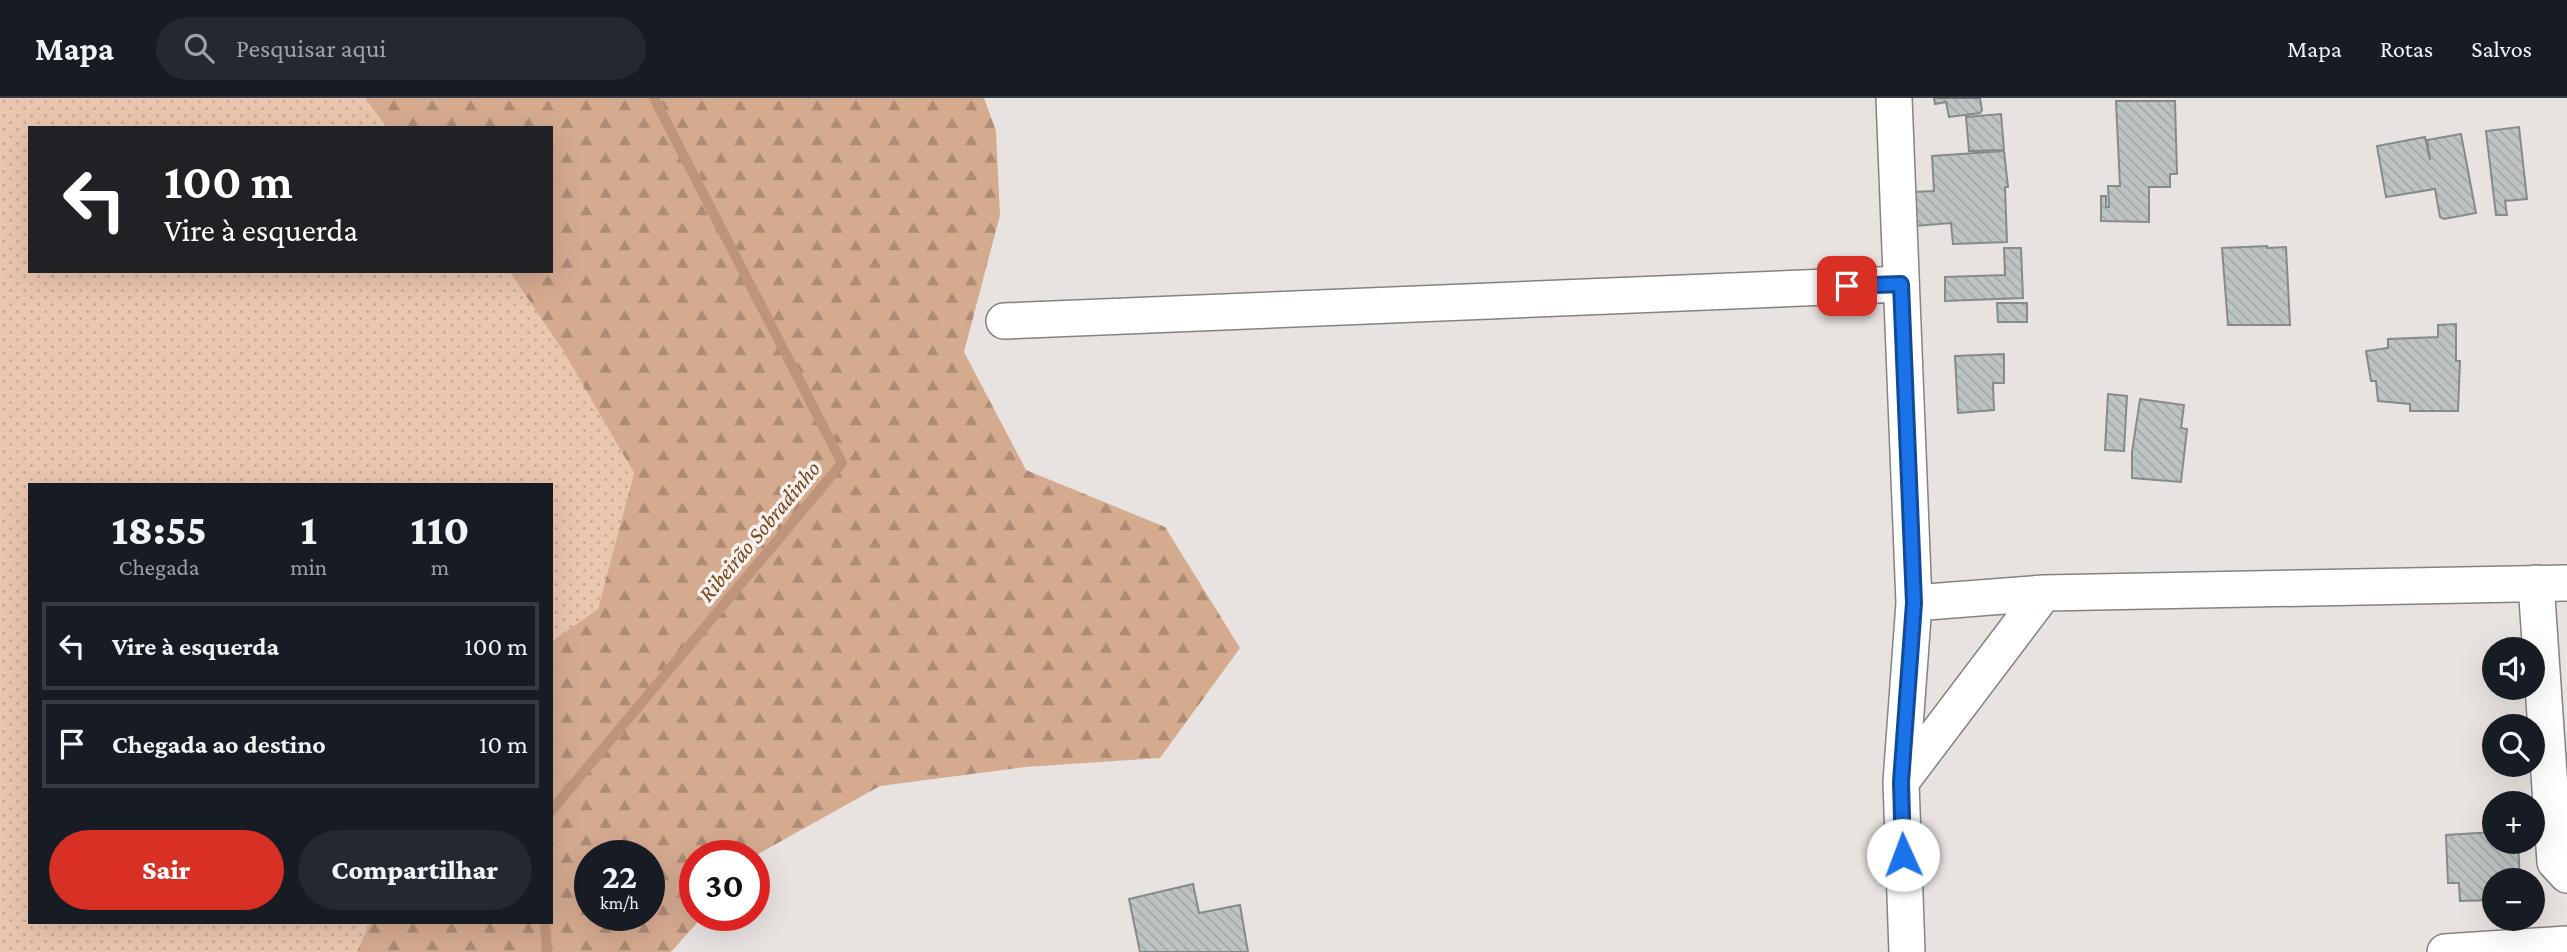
<!DOCTYPE html>
<html lang="pt">
<head>
<meta charset="utf-8">
<style>
  body { margin:0; font-family:"Crimson Pro",serif; background:#242831; color:#f1f3f6; height:100vh; display:flex; flex-direction:column; font-size:26px; white-space:nowrap }
  * { box-sizing:border-box; margin:0 }
  p { font-size:23px; color:#9ea1a6 }
  .icon { flex:none; width:38px; height:38px; fill:none; stroke:currentColor; stroke-width:2; stroke-linecap:round; stroke-linejoin:round }
  .map { position:relative; flex:1; overflow:hidden }
  .side { position:absolute; left:28px; top:385px; width:525px; height:441px; display:flex; flex-direction:column; background:#171b24; border-radius:0px; box-shadow:0 7px 28px #0002 }
  .side>* { flex:none }
  .top-card { position:absolute; left:28px; top:28px; width:525px; height:147px; border-radius:0px; box-shadow:0 7px 28px #0002; background:#202124; color:#fff; overflow:hidden }
  .controls { position:absolute; left:2482px; top:539px; display:grid; gap:14px }
  .controls a { display:grid; place-items:center; width:63px; height:63px; border-radius:50%; background:#171b24; box-shadow:0 7px 28px #0002; font-size:35px }
  .speed { position:absolute; left:574px; top:742px; display:flex; gap:14px; font-size:35px; font-weight:700; text-align:center }
  .speed>* { display:grid; place-content:center; width:91px; height:91px; border-radius:50%; background:#171b24; box-shadow:0 7px 28px #0002; line-height:1 }
  .speed small { font-size:18px; font-weight:400 }
  .speed .limit { border:10px solid #d22; background:#fff; color:#111 }
  .pin { position:absolute; display:grid; place-items:center; width:60px; height:60px; color:#fff; margin:-30px; border-radius:14px; box-shadow:0 4px 10px #0006 }
  .me { position:absolute; width:77px; margin:-38px; rotate:358deg; stroke-linejoin:round; filter:drop-shadow(0 0 5px #0008) }
  .turn { display:flex; align-items:center; gap:24px; height:147px; padding:0 21px; font-size:32px }
  .turn .icon { width:91px; height:91px; stroke-width:2.5 }
  .turn b { display:block; font-size:49px; line-height:60px }
  .eta { display:flex; justify-content:space-evenly; align-items:center; height:119px; text-align:center }
  .eta b { font-size:42px; font-weight:800; line-height:49px }
  .cta { display:flex; gap:14px; margin-top:auto; padding:14px 21px }
  .cta a { flex:1; height:80px; border-radius:42px; background:#d93025; color:#fff; font-size:28px; font-weight:800; line-height:80px; text-align:center }
  .cta a+a { background:#242831; color:#f1f3f6 }
  ul { padding:0; list-style:none }
  li { display:flex; align-items:center; gap:21px; height:88px; margin:0 14px 10px; padding:0 7px; border:4px solid #363941; border-radius:0px }
  li div { flex:1 }
  li b { display:block; font-size:26px }
  li em { font-style:normal }
  header { display:flex; align-items:center; gap:42px; box-sizing:border-box; height:98px; padding:0 35px; background:#171b24; border-bottom:2px solid #363941 }
  header strong { font-size:33px }
  nav { display:flex; gap:38px; margin-inline-start:auto; font-size:24px }
  .search { width:490px; height:63px; background:#242831; display:flex; align-items:center; gap:18px; box-sizing:border-box; padding:0 24px; border-radius:38px; color:#9ea1a6; font-size:26px }
  .map>svg:first-child { display:block }
  .grass { fill:url(#grass-dots) }
  .forest { fill:url(#forest-firs); fill-rule:evenodd }
  .lines { fill:none; stroke-linecap:round; stroke-linejoin:round }
  .stream { stroke:#be957a; stroke-width:10 }
  .building { fill:url(#building-back-hatch); stroke:#858a8a; stroke-width:2 }
  .minor-casing { stroke:#878280; stroke-width:38 }
  .minor { stroke:#fff; stroke-width:35 }
  .route-casing { stroke:#114b97; stroke-width:18 }
  .route { stroke:#1a73e8; stroke-width:12 }
  .labels { text-anchor:middle; dominant-baseline:central; stroke-width:7; stroke-linejoin:round; paint-order:stroke }
  .water-label { font-size:23px; font-style:italic; fill:#7a441b; stroke:#f6f1ee }
</style>
</head>
<body>
<header>
<strong>Mapa</strong>
<div class="search"><svg class="icon" aria-label="search" viewBox="0 0 24 24"><circle cx="10" cy="10" r="6"/><path d="M15 15l6 6"/></svg>Pesquisar aqui</div>
<nav><a>Mapa</a><a>Rotas</a><a>Salvos</a></nav>
</header>
<div class="map">
<svg width="2567" height="854" viewBox="0 0 2567 854">
  <defs>
    <pattern id="grass-dots" width="8" height="8" patternUnits="userSpaceOnUse" patternTransform="scale(1.75)"><rect width="8" height="8" fill="#eac6af"/><path d="M2 2h.1M6 6h.1" fill="none" stroke="#c9aa96" stroke-width="1.8" stroke-linecap="round"/></pattern>
    <pattern id="forest-firs" width="22" height="20" patternUnits="userSpaceOnUse" patternTransform="scale(1.75)"><rect width="22" height="20" fill="#d5ab90"/><path d="M5 1l3.5 6h-7zM16 11l3.5 6h-7z" fill="#ad8b75"/></pattern>
    <pattern id="building-back-hatch" width="6" height="6" patternUnits="userSpaceOnUse" patternTransform="scale(1.75)"><rect width="6" height="6" fill="#bec4c3"/><path d="M-1 5l2 2M0 0l6 6M5-1l2 2" fill="none" stroke="#a3a8a7"/></pattern>
  </defs>
  <rect width="100%" height="100%" fill="#e8e3e0"/>
  <!-- grass -->
  <path class="grass" d="M0 0H365L387 30H30V173H509L562 251 634 375 598 511 551 544V387H30V824H370L357 854H0Z"/>
  <!-- forest -->
  <path class="forest" d="M365 0H984L996 33 1000 117 964 254 1026 372 1165 429 1240 550 1160 660 1025 669 880 688 758 756 754 760V758H695V817H704L671 854H357L370 824H551V544L598 511 634 375 562 251 509 173H551V30H387ZM590 758H649V817H590Z"/>
  <g class="lines">
    <!-- stream -->
    <path class="stream" d="M551 713 842 365 654 0
      M545 824 547 854"/>
  </g>
  <!-- building -->
  <path class="building" d="M1934 0H1980L1982 12 1980 15 1949 19 1946 4 1935 6Z
    M2116 3H2175L2177 76H2170V89H2149V124L2101 123V98H2106V109H2109L2108 88H2120Z
    M2001 16 2004 52 1969 53 1966 19Z
    M2519 29 2527 101 2505 103 2507 117H2496L2486 33Z
    M2461 36 2476 115 2444 121 2440 119 2435 91 2386 99 2377 48 2425 39 2430 62 2427 42Z
    M2004 53 2008 89H2005L2007 144 1953 146 1951 125 1915 128 1913 94 1934 93 1932 58Z
    M2267 148V150L2286 149 2290 227H2228L2222 150Z
    M2004 150H2021L2023 200 1945 203V179L2005 177Z
    M1997 205H2027V224H1998Z
    M2456 226V263H2460L2458 313H2410V306L2378 303 2376 283H2371L2366 253 2388 250V241L2438 239V227Z
    M2004 256V285H1993L1994 312 1958 315 1955 258Z
    M2108 296 2127 298 2124 353 2105 352Z
    M2140 301 2184 307 2181 330 2187 331 2181 384 2132 380V354Z
    M2494 734V744H2518L2520 782H2494L2493 802 2460 803 2459 785H2448L2446 737Z
    M1193 786 1199 815 1240 807 1248 854H1140L1129 801Z"/>
  <g class="lines">
    <!-- minor casing -->
    <g class="minor-casing">
      <path id="minor" d="M1894 0 1914 505 1901 684 1907 854
        M1004 223 1901 186
        M2536 485 2555 764 2567 777
        M1914 505 2044 495 2567 485
        M1901 684 2044 495
        M2445 854 2567 846"/>
    </g>
    <!-- minor -->
    <use href="#minor" class="minor"/>
  </g>
  <g class="lines">
    <!-- route casing -->
    <g class="route-casing">
      <path id="route" d="M1847 188 1901 186 1914 505 1901 684 1903 757"/>
    </g>
    <!-- route -->
    <use href="#route" class="route"/>
  </g>
  <g class="labels">
    <!-- water labels -->
    <g class="water-label">
      <text transform="translate(759 433) rotate(-50)">Ribeirão Sobradinho</text>
    </g>
  </g>
</svg>
<div class="controls">
<a><svg class="icon" aria-label="sound" viewBox="0 0 24 24"><path d="M4 9h4l5-4v14l-5-4H4zM17 9q2 3 0 6"/></svg></a>
<a><svg class="icon" aria-label="search" viewBox="0 0 24 24"><circle cx="10" cy="10" r="6"/><path d="M15 15l6 6"/></svg></a>
<a>+</a>
<a>−</a>
</div>
<div class="speed"><div>22<small>km/h</small></div><div class="limit">30</div></div>
<div class="pin" style="left:1847px;top:188px;background:#d93025"><svg class="icon" aria-label="arrive" viewBox="0 0 24 24"><path d="M6 21V4h12l-3 4 3 4H6"/></svg></div>
<svg class="me" style="left:1903px;top:757px" viewBox="-20 -20 40 40"><circle r="19" fill="#fff"/><path d="M0-13L10 11 0 6-10 11z" fill="#1a73e8"/></svg>
<div class="top-card">
<div class="turn"><svg class="icon" aria-label="left" viewBox="0 0 24 24"><path d="M17 20v-9H6M10 6l-5 5 5 5"/></svg><div><b>100 m</b>Vire à esquerda</div></div>
</div>
<section class="side">
<div class="eta">
<div><b>18:55</b><p>Chegada</p></div>
<div><b>1</b><p>min</p></div>
<div><b>110</b><p>m</p></div>
</div>
<ul>
<li><svg class="icon" aria-label="left" viewBox="0 0 24 24"><path d="M17 20v-9H6M10 6l-5 5 5 5"/></svg><div><b>Vire à esquerda</b></div><em>100 m</em></li>
<li><svg class="icon" aria-label="arrive" viewBox="0 0 24 24"><path d="M6 21V4h12l-3 4 3 4H6"/></svg><div><b>Chegada ao destino</b></div><em>10 m</em></li>
</ul>
<div class="cta"><a>Sair</a><a>Compartilhar</a></div>
</section>
</div>
</body>
</html>
